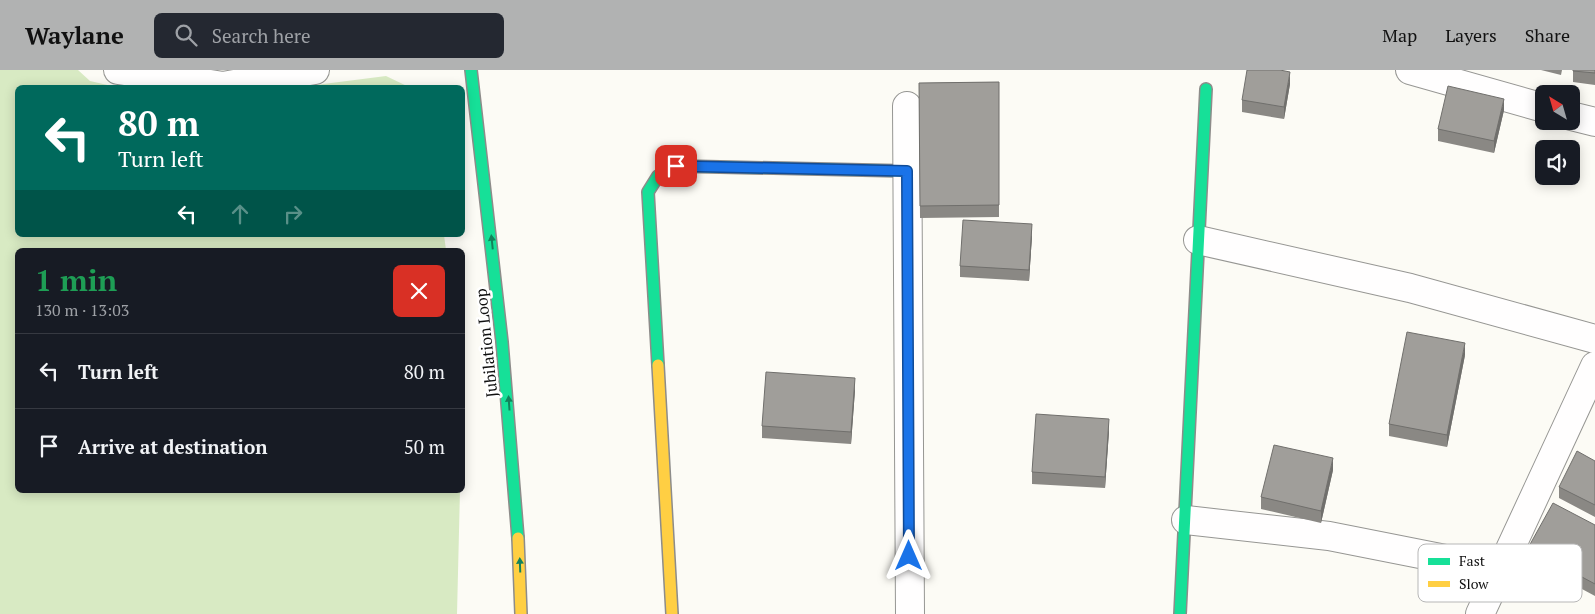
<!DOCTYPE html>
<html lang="en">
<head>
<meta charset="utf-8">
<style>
  body { margin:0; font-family:"PT Serif",serif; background:#242831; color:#f1f3f6; height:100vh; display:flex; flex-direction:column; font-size:19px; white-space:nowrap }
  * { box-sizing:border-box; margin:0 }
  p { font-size:16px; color:#9ea1a6 }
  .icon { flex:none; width:28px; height:28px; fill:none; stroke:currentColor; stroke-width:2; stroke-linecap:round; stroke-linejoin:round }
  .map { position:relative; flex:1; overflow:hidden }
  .details { position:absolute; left:15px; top:178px; width:450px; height:245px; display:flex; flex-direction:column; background:#171b24; border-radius:8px; box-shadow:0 2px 12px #0003 }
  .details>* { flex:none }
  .top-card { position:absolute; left:15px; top:15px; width:450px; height:152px; border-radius:8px; box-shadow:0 2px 12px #0003; background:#00695c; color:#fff; overflow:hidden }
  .needle { width:32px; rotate:323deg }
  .controls { position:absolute; left:1535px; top:15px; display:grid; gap:10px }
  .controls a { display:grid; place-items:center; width:45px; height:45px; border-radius:8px; background:#171b24; box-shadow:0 2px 12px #0003; font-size:25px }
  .pin { position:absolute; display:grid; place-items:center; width:42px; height:42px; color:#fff; margin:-21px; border-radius:10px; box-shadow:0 2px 8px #0006 }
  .me { position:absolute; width:55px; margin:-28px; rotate:0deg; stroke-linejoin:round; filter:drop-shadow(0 0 4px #0008) }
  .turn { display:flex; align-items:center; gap:18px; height:105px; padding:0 20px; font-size:22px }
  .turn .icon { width:65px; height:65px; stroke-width:2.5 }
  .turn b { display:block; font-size:35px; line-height:42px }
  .lanes { display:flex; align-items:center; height:48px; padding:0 20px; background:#0003; justify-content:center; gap:25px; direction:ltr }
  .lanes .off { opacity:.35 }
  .round { display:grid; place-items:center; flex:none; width:52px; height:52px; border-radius:8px; background:#242831 }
  .overview { display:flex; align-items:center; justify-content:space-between; height:85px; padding:0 20px }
  h1 { font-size:30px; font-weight:700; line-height:38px; color:#1e9e55 }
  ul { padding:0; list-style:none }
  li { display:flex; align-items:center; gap:15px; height:75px; padding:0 20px; border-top:1px solid #363941 }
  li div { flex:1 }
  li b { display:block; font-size:19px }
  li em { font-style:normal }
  header { display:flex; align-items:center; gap:30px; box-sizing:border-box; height:70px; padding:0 25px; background:#b1b2b2; color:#111 }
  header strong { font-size:24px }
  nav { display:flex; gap:28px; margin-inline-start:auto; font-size:18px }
  .search { width:350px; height:45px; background:#242831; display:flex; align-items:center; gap:12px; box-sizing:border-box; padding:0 18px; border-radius:8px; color:#9ea1a6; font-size:19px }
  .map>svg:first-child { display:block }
  .forest { fill:#d8eac3 }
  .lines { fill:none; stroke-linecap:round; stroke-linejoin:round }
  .street-casing { stroke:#969693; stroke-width:30 }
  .fast-casing { stroke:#8d8c8a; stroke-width:14 }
  .slow-casing { stroke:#8d8c8a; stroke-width:14 }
  .street { stroke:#fffefe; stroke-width:28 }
  .fast { stroke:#16e098; stroke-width:11 }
  .slow { stroke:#ffcf43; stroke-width:11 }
  .wall { fill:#8a8884 }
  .shaded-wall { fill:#706f6c }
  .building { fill:#a09e9a; stroke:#706f6c }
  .oneway { fill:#13825b }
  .route-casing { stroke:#114b97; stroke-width:12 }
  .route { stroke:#1a73e8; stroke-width:9 }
  .labels { text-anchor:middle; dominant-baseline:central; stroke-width:5; stroke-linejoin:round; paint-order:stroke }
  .street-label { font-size:16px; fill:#101010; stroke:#fff }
  .key { fill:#fff; stroke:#b7b7b7; stroke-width:1 }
  .key-label { font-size:14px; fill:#101010 }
</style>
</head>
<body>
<header>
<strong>Waylane</strong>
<div class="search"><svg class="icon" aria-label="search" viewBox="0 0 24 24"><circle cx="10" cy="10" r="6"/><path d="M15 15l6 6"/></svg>Search here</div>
<nav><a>Map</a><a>Layers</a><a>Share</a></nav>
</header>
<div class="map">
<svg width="1595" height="544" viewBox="0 0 1595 544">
  <rect width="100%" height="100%" fill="#fcfbf5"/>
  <!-- forest -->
  <path class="forest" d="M0 0H78L90 11 116 17 18 18V165H444L446 180H18V420H460L457 544H0Z
    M386 6 409 17H300Z"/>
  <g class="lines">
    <!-- street casing -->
    <g class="street-casing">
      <path id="street" d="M118 0 223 16 315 0
        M1410 0 1544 38
        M907 36 910 544
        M1571 46 1595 52
        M1198 170 1410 218 1595 269
        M1186 450 1329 466 1501 500
        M1480 544 1595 296"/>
    </g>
    <!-- fast casing -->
    <g class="fast-casing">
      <path id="fast" d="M471 0 502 272 518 468
        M658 295 648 122 658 106 676 96 907 101
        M1180 544 1206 19"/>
    </g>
    <!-- slow casing -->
    <g class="slow-casing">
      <path id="slow" d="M658 295 672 544
        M518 468 521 544"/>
    </g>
    <!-- street -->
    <use href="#street" class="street"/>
    <!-- fast -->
    <use href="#fast" class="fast"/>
    <!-- slow -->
    <use href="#slow" class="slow"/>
  </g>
  <!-- wall -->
  <path class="wall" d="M1541 0H1562L1561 5Z
    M1573 0H1595V15L1573 12Z
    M999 12V147L920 148 919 13Z
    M1290 14 1284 49 1242 42V30Z
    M1504 40 1494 83 1438 71V59Z
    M1032 166 1029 211 960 207V196Z
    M1465 285 1447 377 1389 366V354Z
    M855 320 851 374 762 368V356Z
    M1109 361 1105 418 1032 414V402Z
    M1595 391V447L1559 428V417Z
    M1333 400 1321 453 1261 439V427Z
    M1595 455V526L1528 490V478Z"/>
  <!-- shaded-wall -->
  <path class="shaded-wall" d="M1290 2V14L1284 49V37Z
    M1504 29V40L1494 83V71Z
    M1032 154V166L1029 211V200Z
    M1465 273V285L1447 377V365Z
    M855 308V320L851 374V362Z
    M1109 349V361L1105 418V407Z
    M1333 388V400L1321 453V441Z"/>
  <!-- building -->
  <path class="building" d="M1247 0H1280L1290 2 1284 37 1242 30Z
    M1573 0H1595V3L1573 1Z
    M999 12V135L920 136 919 13Z
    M1448 16 1504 29 1494 71 1438 59Z
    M963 150 1032 154 1029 200 960 196Z
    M1407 262 1465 273 1447 365 1389 354Z
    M766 302 855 308 851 362 762 356Z
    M1036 344 1109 349 1105 407 1032 402Z
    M1274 375 1333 388 1321 441 1261 427Z
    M1577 381 1595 391V435L1559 417Z
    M1553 433 1595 455V514L1528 478Z"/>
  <!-- one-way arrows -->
  <defs><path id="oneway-solid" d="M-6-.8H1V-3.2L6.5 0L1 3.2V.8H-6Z" transform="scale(1.25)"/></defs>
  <g class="oneway">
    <use href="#oneway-solid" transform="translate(492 172) rotate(-96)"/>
    <use href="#oneway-solid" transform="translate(509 333) rotate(-94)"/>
    <use href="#oneway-solid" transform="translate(520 495) rotate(-92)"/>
  </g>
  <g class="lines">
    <!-- route casing -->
    <g class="route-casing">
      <path id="route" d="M676 96 907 101 909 486"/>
    </g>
    <!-- route -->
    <use href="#route" class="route"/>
  </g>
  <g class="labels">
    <!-- street labels -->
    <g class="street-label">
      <text transform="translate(486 273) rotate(-96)">Jubilation Loop</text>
    </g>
  </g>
  <!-- legend -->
  <rect x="1418" y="474" width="164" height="58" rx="8" class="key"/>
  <rect x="1428" y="488" width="22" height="7" fill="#16e098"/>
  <rect x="1428" y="511" width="22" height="6" fill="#ffcf43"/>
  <g class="key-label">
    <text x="1459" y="496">Fast</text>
    <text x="1459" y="519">Slow</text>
  </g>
</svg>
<div class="controls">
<a><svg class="needle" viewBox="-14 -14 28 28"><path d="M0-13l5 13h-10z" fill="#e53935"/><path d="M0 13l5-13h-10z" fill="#9ea1a6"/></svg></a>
<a><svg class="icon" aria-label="sound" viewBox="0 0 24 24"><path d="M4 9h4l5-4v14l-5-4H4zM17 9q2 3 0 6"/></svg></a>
</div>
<div class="pin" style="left:676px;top:96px;background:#d93025"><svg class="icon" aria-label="arrive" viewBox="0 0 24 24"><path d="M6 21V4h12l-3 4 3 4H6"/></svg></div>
<svg class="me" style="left:909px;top:486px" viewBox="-20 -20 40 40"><path d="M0-17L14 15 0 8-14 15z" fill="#1a73e8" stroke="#fff" stroke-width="4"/></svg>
<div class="top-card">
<div class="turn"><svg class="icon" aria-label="left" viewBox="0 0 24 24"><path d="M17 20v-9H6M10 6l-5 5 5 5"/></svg><div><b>80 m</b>Turn left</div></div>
<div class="lanes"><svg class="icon" aria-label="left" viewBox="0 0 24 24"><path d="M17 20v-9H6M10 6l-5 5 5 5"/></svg><svg class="icon off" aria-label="ahead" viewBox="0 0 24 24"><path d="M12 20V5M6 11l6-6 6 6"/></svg><svg class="icon off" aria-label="right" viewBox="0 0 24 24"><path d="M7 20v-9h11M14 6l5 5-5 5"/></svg></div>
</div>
<section class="details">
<div class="overview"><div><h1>1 min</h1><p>130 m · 13:03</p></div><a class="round" style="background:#d93025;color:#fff"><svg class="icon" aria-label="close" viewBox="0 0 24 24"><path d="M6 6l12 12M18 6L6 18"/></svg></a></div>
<ul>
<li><svg class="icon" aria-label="left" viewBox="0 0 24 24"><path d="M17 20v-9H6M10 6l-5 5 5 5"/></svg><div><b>Turn left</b></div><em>80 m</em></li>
<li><svg class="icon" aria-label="arrive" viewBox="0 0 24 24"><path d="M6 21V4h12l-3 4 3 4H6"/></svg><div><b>Arrive at destination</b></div><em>50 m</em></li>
</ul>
</section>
</div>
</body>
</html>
